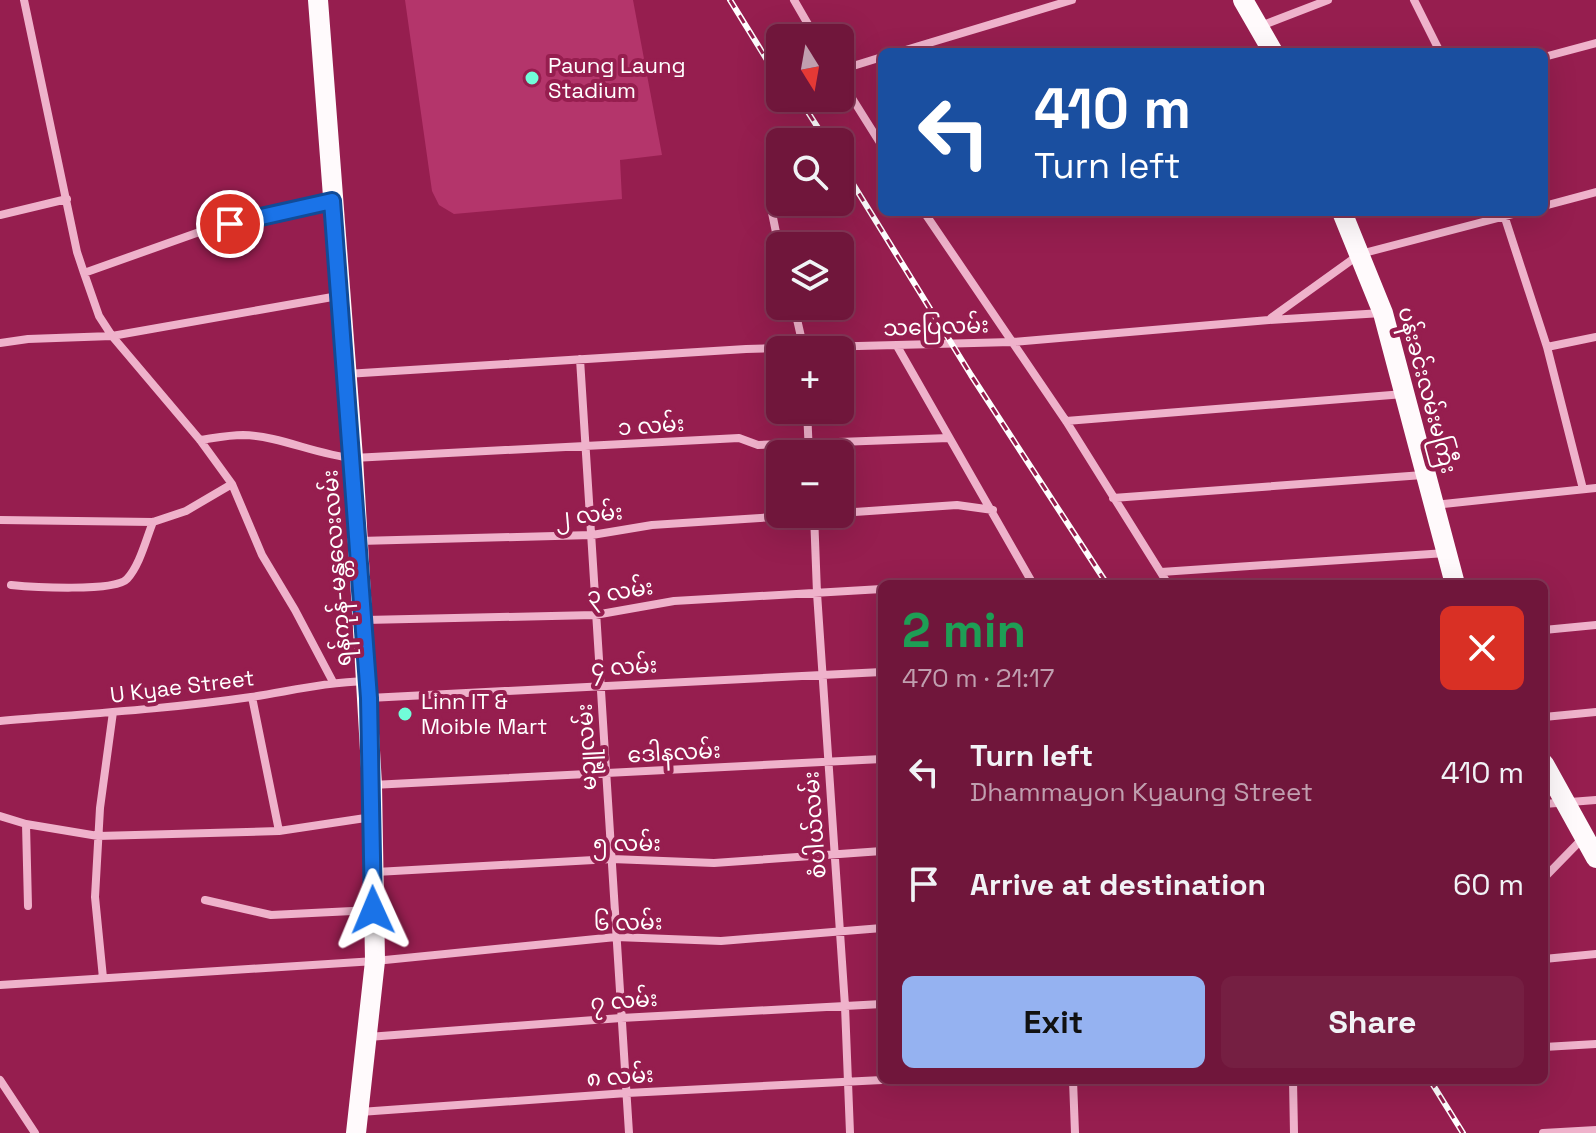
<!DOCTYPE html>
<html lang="en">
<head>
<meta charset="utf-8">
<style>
  body { margin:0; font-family:"Space Grotesk","Noto Sans Myanmar",sans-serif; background:#751f42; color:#f1f3f6; height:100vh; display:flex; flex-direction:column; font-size:30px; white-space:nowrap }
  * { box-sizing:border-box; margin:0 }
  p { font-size:26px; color:#c09faf }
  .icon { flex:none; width:44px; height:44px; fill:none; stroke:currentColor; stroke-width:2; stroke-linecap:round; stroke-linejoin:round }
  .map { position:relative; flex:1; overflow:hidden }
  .panel { position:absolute; left:878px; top:580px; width:670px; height:504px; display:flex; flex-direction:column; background:#70163b; border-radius:12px; box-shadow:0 8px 32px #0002,0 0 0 2px #823555 }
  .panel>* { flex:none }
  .hud { position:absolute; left:878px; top:48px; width:670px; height:168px; border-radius:12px; box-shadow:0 8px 32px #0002,0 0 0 2px #823555; background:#1a4fa0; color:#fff; overflow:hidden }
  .needle { width:52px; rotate:169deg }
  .fabs { position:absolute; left:766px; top:24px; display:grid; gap:16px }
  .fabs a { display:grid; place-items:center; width:88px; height:88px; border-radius:12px; background:#70163b; box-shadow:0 8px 32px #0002,0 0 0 2px #823555; font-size:40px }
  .pin { position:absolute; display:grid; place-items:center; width:68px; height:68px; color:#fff; margin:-34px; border:4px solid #fff; border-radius:50%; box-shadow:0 2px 8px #0007 }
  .me { position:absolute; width:88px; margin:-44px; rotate:359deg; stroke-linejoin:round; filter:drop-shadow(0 0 6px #0008) }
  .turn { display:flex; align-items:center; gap:28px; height:168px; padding:0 24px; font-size:36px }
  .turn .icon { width:104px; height:104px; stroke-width:2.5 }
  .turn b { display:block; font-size:56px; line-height:68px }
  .round { display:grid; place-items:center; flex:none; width:84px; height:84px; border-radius:12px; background:#751f42 }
  .summary { display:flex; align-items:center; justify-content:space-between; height:136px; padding:0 24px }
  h1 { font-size:48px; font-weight:700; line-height:60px; color:#1e9e55 }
  .primary-button { display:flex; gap:16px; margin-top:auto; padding:16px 24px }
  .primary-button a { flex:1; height:92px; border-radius:12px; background:#95b2f1; color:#111; font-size:32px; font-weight:700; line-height:92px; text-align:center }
  .primary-button a+a { background:#751f42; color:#f1f3f6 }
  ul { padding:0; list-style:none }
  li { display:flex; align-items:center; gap:24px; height:112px; padding:0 24px }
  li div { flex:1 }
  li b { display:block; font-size:30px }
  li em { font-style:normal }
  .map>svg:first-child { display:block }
  .garden { fill:#b4356b }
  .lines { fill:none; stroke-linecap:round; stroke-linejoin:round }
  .street { stroke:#efb2cb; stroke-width:8 }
  .primary { stroke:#fffafc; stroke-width:20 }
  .rail-casing { stroke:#fff; stroke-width:6 }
  .rail { stroke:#961e4f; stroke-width:3; stroke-dasharray:9; stroke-linecap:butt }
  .route-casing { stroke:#114b97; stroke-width:20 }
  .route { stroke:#1a73e8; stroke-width:14 }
  .poi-dot { fill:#71fdd9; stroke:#961e4f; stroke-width:3 }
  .labels { text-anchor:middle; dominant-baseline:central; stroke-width:8; stroke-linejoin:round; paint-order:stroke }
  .poi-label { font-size:22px; fill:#fff; stroke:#961e4f; text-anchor:start }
  .street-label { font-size:22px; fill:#fff; stroke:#961e4f }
</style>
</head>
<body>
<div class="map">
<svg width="1596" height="1133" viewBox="0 0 1596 1133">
  <rect width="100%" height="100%" fill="#961e4f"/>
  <!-- garden -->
  <path class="garden" d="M405 0H633L662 155 620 160 622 199 454 214 439 205 432 191Z"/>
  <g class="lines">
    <!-- street -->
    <path class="street" d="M24 0 77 252 84 273 205 230 331 201
      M794 0 816 38
      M1414 0 1440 52
      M1258 27 1328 0
      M899 52 1072 0
      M1544 57 1596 43
      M840 70 882 57
      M840 79 882 146
      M769 198 780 252
      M1544 206 1596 192
      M924 212 1066 421 1168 584
      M1503 212 1547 347 1583 489
      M0 215 67 199
      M84 273 99 316 112 336 200 440 232 484 262 555 295 610 333 682
      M794 306 804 350
      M1271 318 1360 254 1521 212
      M0 343 28 339 112 336 338 296
      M897 346 1033 584
      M1547 347 1596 337
      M580 359 629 1133
      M346 374 746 349 1012 342 1269 320 1382 313
      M807 410 809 454
      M1066 421 1404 394
      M200 440C214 438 229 435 243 435 281 436 316 455 353 458L739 438 758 445 949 438
      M1113 498 1423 475
      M1434 505 1596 488
      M840 513 957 505 993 510
      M814 514 817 593 845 1006 850 1133
      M0 520 153 522 186 511 232 484
      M359 541 592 535 652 525 821 514
      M1161 572 1446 553
      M952 584H987
      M11 585C31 587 115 592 127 579 140 565 146 539 153 522
      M365 620 595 615 674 601 882 589
      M1544 630 1596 625
      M252 697 279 831
      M369 698 882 672
      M1544 717 1596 712
      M0 721C84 714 168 709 251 697 290 691 327 682 367 681
      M372 785 882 759
      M1544 804 1596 800
      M0 816 26 824 98 836 279 831 372 817
      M26 824 28 906
      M376 872 612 859 714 863 882 851
      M1544 878 1583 838
      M205 900 271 915 373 910
      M1544 959 1596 954
      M103 978 95 897 100 808 113 712
      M0 985 375 961 616 937 721 941 882 928
      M368 1037 621 1018 882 1004
      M1544 1047 1596 1044
      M0 1080 35 1133
      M1073 1080 1075 1133
      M1293 1080 1294 1133
      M360 1112 627 1093 882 1080
      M1543 1133 1596 1130"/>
    <!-- primary -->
    <path class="primary" d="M318 0 353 458 372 785 375 961 356 1133
      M1243 0 1273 52
      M1342 212 1383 313 1455 584
      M1544 764 1596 858"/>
    <!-- rail casing -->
    <g class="rail-casing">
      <path id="rail" d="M730 0 780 81
        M799 98 827 142
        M840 163 971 375 1107 584
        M1430 1080 1463 1133"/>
    </g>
    <!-- rail -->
    <use href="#rail" class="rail"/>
  </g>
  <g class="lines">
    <!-- route casing -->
    <g class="route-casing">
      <path id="route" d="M230 224 332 201 369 698 373 910"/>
    </g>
    <!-- route -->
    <use href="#route" class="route"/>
  </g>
  <!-- markers -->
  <g class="poi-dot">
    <circle cx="532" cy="78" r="8"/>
    <circle cx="405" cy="714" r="8"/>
  </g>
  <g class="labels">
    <!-- poi labels -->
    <g class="poi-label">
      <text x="548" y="65">Paung Laung<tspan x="548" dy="25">Stadium</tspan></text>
      <text x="421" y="701">Linn IT &amp;<tspan x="421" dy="25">Moible Mart</tspan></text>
    </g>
    <!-- street labels -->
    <g class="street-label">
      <text transform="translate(936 326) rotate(-2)">သပြေလမ်း</text>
      <text transform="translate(1428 390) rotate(75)">ပန်းခင်းလမ်းမကြီး</text>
      <text transform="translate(651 425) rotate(-4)">၁ လမ်း</text>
      <text transform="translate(589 514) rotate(-5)">၂ လမ်း</text>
      <text transform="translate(336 568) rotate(-94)">ရန်ကုန်-မန္တလေးလမ်း</text>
      <text transform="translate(620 591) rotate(-9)">၃ လမ်း</text>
      <text transform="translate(624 666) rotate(-3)">၄ လမ်း</text>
      <text transform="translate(182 686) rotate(-7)">U Kyae Street</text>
      <text transform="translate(586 747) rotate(-93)">မဉ္ဇူလမ်း</text>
      <text transform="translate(674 752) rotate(-3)">ဒေါနလမ်း</text>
      <text transform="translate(814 825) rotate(-94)">စံပါယ်လမ်း</text>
      <text x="627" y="843">၅ လမ်း</text>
      <text transform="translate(628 922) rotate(-1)">၆ လမ်း</text>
      <text transform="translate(624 1000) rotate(-4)">၇ လမ်း</text>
      <text transform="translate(620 1076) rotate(-4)">၈ လမ်း</text>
    </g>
  </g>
</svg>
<div class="fabs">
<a><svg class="needle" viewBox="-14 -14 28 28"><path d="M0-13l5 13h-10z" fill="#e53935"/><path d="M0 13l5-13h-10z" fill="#c09faf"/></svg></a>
<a><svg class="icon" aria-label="search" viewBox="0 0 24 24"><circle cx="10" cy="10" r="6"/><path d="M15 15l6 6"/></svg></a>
<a><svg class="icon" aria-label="layers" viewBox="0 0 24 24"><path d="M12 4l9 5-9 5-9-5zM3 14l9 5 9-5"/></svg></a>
<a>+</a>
<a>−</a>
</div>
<div class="pin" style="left:230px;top:224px;background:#d93025"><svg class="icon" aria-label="arrive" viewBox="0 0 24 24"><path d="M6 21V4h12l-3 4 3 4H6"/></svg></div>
<svg class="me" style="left:373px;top:910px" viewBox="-20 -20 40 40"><path d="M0-17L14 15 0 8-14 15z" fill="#1a73e8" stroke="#fff" stroke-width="4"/></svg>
<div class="hud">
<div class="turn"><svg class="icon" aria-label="left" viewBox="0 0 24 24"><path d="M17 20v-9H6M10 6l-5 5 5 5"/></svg><div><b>410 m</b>Turn left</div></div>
</div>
<section class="panel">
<div class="summary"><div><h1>2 min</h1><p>470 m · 21:17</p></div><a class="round" style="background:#d93025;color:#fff"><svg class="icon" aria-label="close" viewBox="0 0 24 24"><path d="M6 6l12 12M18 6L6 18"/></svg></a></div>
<ul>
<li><svg class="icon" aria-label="left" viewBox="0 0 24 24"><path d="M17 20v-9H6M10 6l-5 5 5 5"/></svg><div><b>Turn left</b><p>Dhammayon Kyaung Street</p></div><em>410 m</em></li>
<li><svg class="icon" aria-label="arrive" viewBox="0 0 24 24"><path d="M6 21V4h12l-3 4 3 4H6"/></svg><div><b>Arrive at destination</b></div><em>60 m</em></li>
</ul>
<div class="primary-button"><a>Exit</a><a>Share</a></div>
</section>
</div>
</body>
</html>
